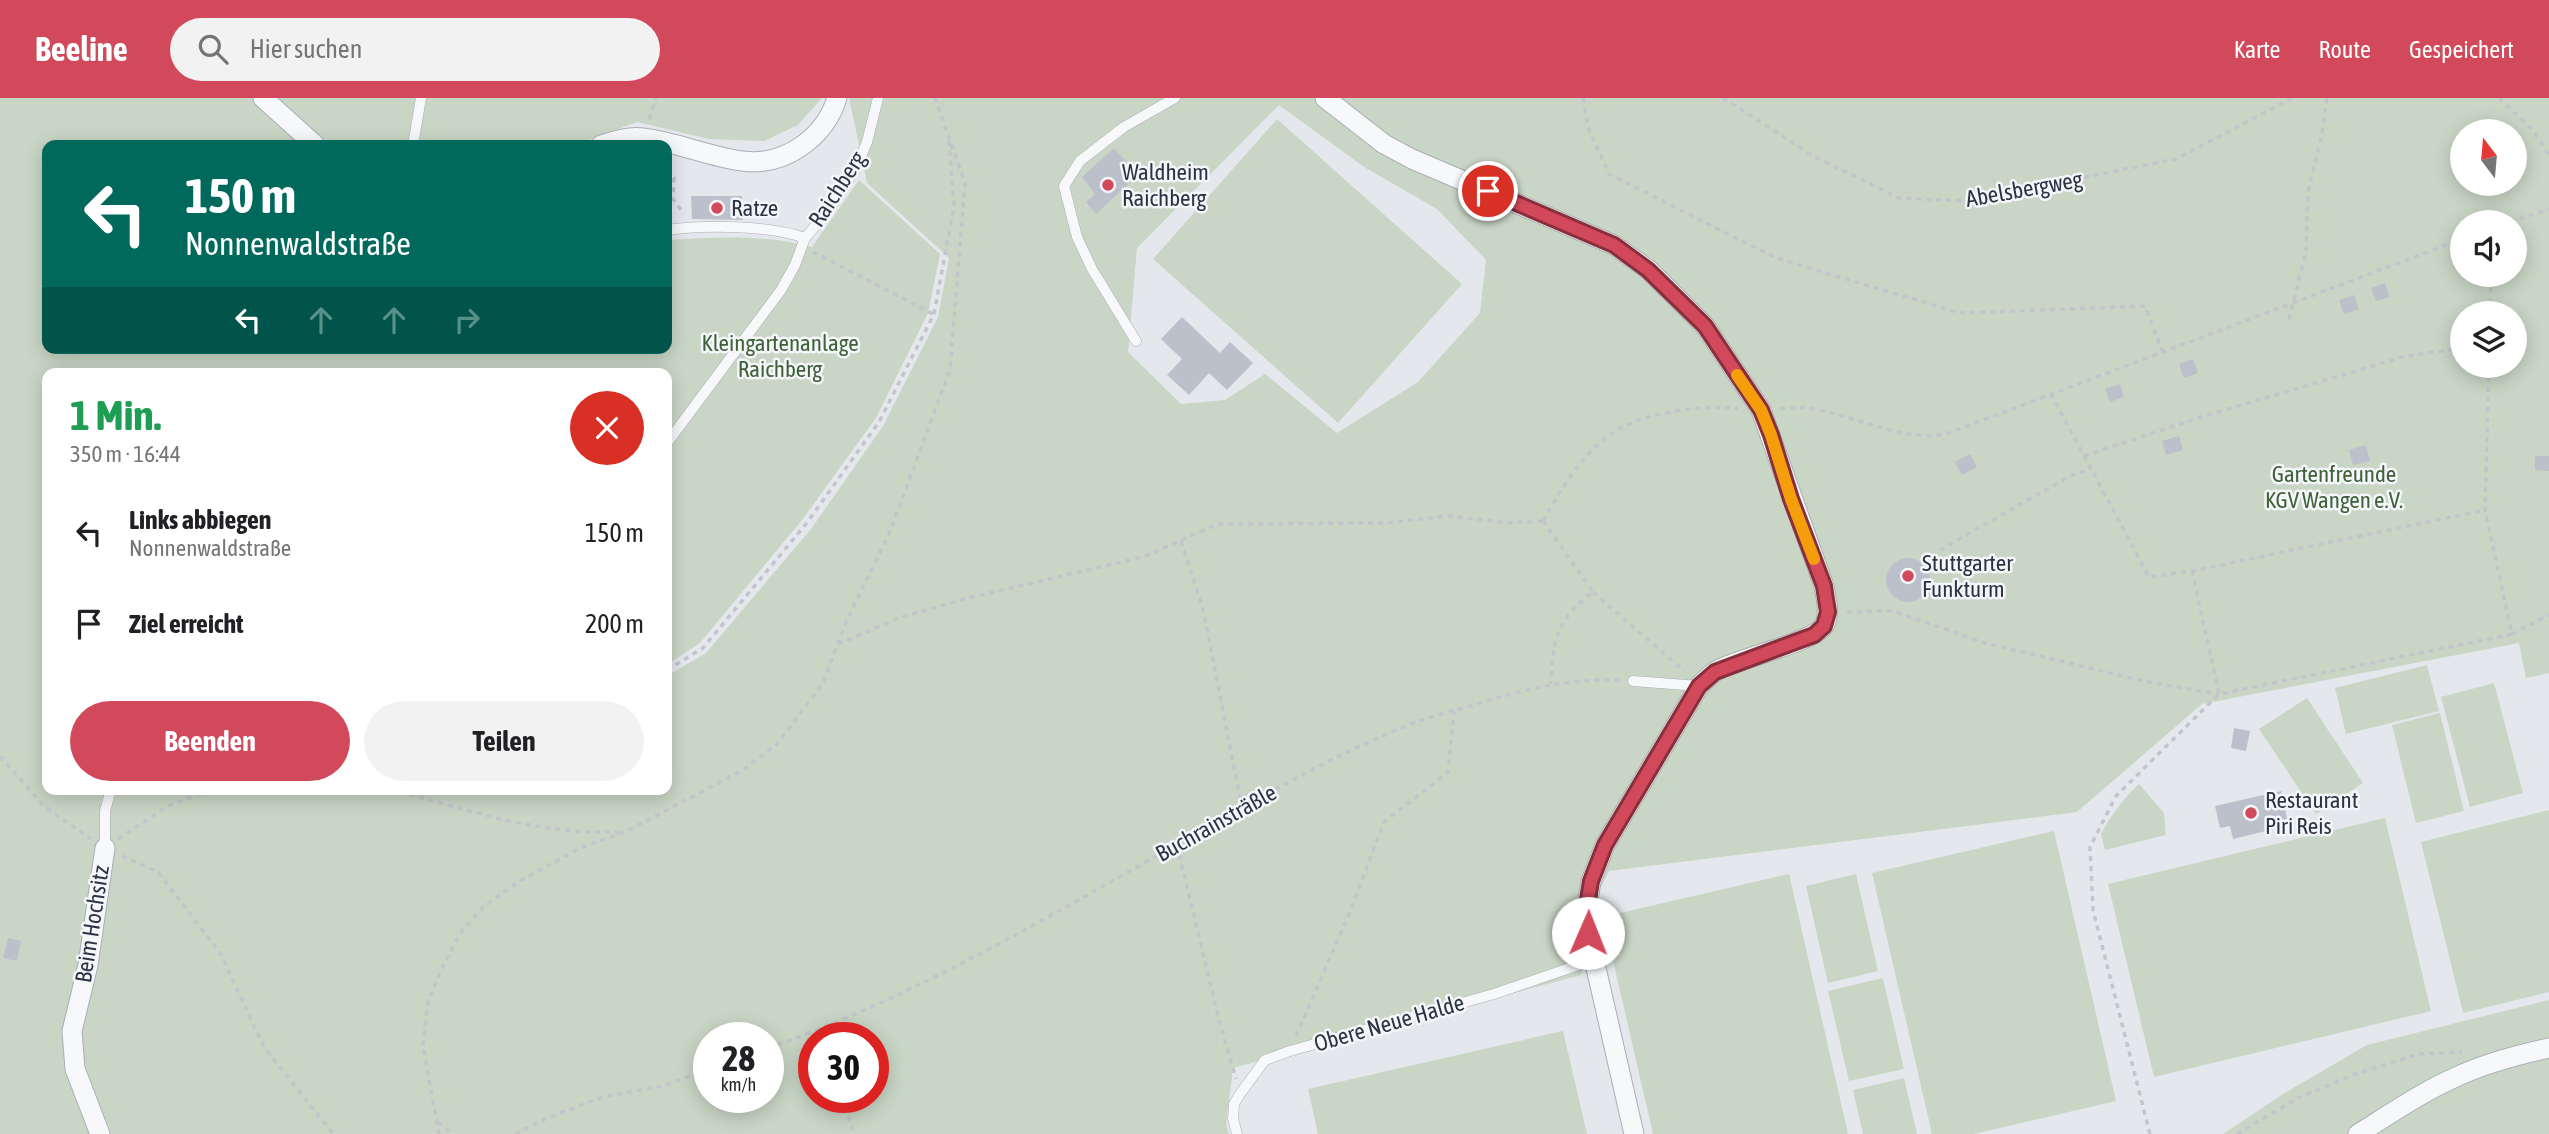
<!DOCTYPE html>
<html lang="de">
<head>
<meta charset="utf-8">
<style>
  body { margin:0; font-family:"Asap Condensed",sans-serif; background:#f2f2f2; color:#202124; height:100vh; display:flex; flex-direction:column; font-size:26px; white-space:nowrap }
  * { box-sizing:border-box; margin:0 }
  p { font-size:23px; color:#757577 }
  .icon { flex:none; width:38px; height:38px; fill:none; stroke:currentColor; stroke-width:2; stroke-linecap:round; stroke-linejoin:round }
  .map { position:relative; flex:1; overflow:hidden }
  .side { position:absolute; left:42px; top:270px; width:630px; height:427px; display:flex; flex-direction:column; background:#fff; border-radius:14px; box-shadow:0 4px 18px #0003 }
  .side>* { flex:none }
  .hud { position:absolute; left:42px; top:42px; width:630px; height:214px; border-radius:14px; box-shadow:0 4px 18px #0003; background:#00695c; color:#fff; overflow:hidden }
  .needle { width:46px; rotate:344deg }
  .fabs { position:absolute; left:2450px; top:21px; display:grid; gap:14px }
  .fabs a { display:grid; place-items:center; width:77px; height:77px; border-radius:50%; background:#fff; box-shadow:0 4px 18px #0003; font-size:35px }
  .speed { position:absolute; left:693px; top:924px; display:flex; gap:14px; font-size:35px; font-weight:700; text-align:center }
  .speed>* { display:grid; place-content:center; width:91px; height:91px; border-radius:50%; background:#fff; box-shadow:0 4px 18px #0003; line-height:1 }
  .speed small { font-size:18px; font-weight:400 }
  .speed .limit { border:10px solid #d22; background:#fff; color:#111 }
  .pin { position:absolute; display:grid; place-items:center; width:60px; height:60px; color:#fff; margin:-30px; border:4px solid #fff; border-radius:50%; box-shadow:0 2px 7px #0007 }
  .me { position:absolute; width:77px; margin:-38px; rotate:1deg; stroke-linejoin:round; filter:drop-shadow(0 0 5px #0008) }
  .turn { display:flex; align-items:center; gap:24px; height:147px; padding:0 28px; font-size:32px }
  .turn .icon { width:91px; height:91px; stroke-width:2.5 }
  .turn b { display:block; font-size:49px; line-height:60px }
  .lanes { display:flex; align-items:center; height:66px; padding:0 28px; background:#0003; justify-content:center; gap:35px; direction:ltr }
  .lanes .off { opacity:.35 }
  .round { display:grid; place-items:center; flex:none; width:74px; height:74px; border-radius:37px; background:#f2f2f2 }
  .headline { display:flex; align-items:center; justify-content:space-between; height:119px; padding:0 28px }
  h1 { font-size:42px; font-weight:700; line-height:52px; color:#1e9e55 }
  .button { display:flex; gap:14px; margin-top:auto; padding:14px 28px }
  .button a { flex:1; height:80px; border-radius:42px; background:#d1495b; color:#fff; font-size:28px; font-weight:700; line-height:80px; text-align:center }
  .button a+a { background:#f2f2f2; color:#202124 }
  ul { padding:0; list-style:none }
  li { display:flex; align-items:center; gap:21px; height:91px; padding:0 28px }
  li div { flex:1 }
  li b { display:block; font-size:26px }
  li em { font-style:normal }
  header { display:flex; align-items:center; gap:42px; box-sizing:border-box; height:98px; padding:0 35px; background:#d1495b; color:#fff }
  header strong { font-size:33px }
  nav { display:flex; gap:38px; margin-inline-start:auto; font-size:24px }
  .search { width:490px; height:63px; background:#f2f2f2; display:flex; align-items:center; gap:18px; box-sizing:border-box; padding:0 24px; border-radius:38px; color:#757577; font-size:26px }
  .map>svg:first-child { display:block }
  .green { fill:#c9d6c5; fill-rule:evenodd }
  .building { fill:#bbc0ca }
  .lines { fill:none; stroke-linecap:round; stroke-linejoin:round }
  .service-casing { stroke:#a9aeb7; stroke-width:11 }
  .minor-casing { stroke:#a9aeb7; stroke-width:21 }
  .path { stroke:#c2c5cb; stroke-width:3.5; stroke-dasharray:5 5; stroke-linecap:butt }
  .service { stroke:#f7f8fa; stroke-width:10 }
  .minor { stroke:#f7f8fa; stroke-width:19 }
  .route-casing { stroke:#882f3b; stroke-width:18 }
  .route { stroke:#d1495b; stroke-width:12 }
  .slow { stroke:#f59e0b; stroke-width:12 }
  .poi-dot { fill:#d1495b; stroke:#f4f6f9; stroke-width:2.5 }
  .labels { text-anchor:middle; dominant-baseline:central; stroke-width:5; stroke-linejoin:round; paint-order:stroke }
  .poi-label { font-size:23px; fill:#2b3445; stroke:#f4f6f9; text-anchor:start }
  .street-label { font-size:23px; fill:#2b3445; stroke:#f4f6f9 }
  .park-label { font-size:23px; fill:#3f6138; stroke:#f4f6f9 }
</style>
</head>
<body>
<header>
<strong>Beeline</strong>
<div class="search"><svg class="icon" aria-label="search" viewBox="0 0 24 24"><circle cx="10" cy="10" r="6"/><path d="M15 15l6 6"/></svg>Hier suchen</div>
<nav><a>Karte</a><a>Route</a><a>Gespeichert</a></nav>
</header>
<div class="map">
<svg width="2549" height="1036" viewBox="0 0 2549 1036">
  <rect width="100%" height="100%" fill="#e4e7ec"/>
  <!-- green -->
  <path class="green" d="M0 0H822L798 27 764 43 709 41 637 24 575 47H47V250H667V142C715 139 765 136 812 149L859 82 940 156 928 215 876 320 802 422 700 545 667 567V275H47V691H667V578L706 555 811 431 883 328 938 219 949 160 867 85 849 0H2549V575L2526 580 2519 545 2202 606 2077 714 1609 773 1597 797 1581 877 1233 970 1226 1027 1229 1036H0ZM1279 7 1364 69 1437 111 1486 162 1480 215 1418 284 1337 335 1265 276 1225 302 1181 306 1128 254 1137 150ZM2462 33H2515V86H2462ZM2462 124H2515V177H2462ZM2462 215H2515V268H2462ZM709 940H768V999H709ZM814 940H873V999H814Z
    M1277 21 1462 186 1338 325 1153 161Z
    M2427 567 2439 613 2346 636 2335 590Z
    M2494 585 2523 695 2470 709 2441 599Z
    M2307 600 2363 685 2316 716 2259 631Z
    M2440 615 2464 713 2416 725 2392 627Z
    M2139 686 2164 715 2166 737 2105 752 2101 736C2112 716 2123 701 2139 686Z
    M2549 712V894L2463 915 2421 744Z
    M2385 720 2431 913 2154 979 2108 786Z
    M2054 733 2116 1003 1974 1036H1932L1872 775Z
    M1789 776 1848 1036H1653L1603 819Z
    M1856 776 1878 873 1828 885 1806 788Z
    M1883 880 1904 971 1849 983 1828 893Z
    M2549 902V1036H2223L2283 996 2367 947Z
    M1563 933 1587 1036H1318L1308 991Z
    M1904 980 1917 1036H1863L1853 992Z"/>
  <!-- building -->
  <path class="building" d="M1114 50 1138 77 1096 116 1086 104 1095 96 1082 79Z
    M691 98H742L743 122 692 121Z
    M2385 185 2390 199 2376 203 2371 190Z
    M2354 197 2359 211 2344 216 2339 202Z
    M1182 219 1220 255 1230 244 1253 265 1227 292 1209 275 1189 297 1167 277 1182 261 1161 241Z
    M2193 261 2198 275 2184 280 2179 266Z
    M2120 286 2124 299 2110 304 2105 291Z
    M2179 338 2183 352 2166 357 2162 343Z
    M2366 347 2370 363 2353 367 2349 352Z
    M1970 356 1977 369 1962 377 1955 364Z
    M2535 358H2549V373L2535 372Z
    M1886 482a22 22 0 1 1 44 0a22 22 0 1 1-44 0Z
    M2234 630 2250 633 2246 653 2231 650Z
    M2281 693 2287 721 2281 723 2282 729 2233 741 2230 728 2220 730 2215 708Z
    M8 840 21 843 17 863 3 860Z"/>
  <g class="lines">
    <!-- service casing -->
    <g class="service-casing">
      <path id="service" d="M413 47 421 0
        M667 132C705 127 769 127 805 140
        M1136 243 1092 171 1077 139 1064 88 1080 63 1124 29 1175 0
        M667 345 781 192 795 167 805 140 828 113 856 70 867 44 878 0
        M1633 583 1699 588
        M105 750V713L111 691
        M1237 1036 1233 1021 1234 1006 1240 996 1265 962 1290 953 1494 896 1593 862"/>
    </g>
    <!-- minor casing -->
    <g class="minor-casing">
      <path id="minor" d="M263 0 315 47
        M1325 0 1384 46 1412 61 1614 147 1649 172 1705 228 1761 312 1824 488C1826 500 1830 514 1825 526 1817 544 1737 560 1716 573 1710 577 1704 583 1699 588L1605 747 1591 783 1587 808 1588 835 1634 1036
        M601 47C614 43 629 38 643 40 677 44 709 59 742 63 785 69 825 39 837 0
        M100 1036 75 971 72 933 88 867 105 750
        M2358 1036C2390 1016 2422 994 2456 979 2486 965 2517 957 2549 950"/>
    </g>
    <!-- path -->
    <path class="path" d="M1583 0 1588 30 1609 76 1776 160 1960 215 2145 208 2163 255
      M1723 0 1815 59 1899 100 1966 103 2176 61 2292 0
      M2499 0 2533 32 2549 57
      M649 21 656 0
      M667 72 674 80 673 101 684 116
      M2510 124 2549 111
      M813 154 933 216
      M2490 215 2491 177
      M2289 221 2306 154 2308 93 2321 41 2327 0
      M2051 296 2149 479 2192 473 2485 412
      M1780 311C1789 310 1799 309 1807 310 1854 316 1897 344 1946 336L2462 141
      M2084 358 2198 320 2403 259 2462 250
      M1543 423C1561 392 1579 360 1608 338 1639 314 1700 307 1738 310
      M1543 423 1593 494C1556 522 1553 541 1551 586
      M1181 443 1203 511 1242 710
      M1940 452 2070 378 2091 371
      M2192 473 2219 596 2512 536 2485 412 2489 268
      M1593 494 1684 573
      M1847 514 1893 513 1985 545 2148 584 2219 596
      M2512 536 2549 517
      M838 546 902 519 972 499 1143 459 1218 426 1385 425 1448 418 1510 425 1543 423
      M667 572 703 550 806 426 879 324 934 216 954 108 949 41
      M0 658 44 708 91 741
      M390 691C467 712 539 737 619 734
      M118 741 168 708 212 691
      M1177 747 1220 926 1236 981
      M122 758 158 774 220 855 264 949 333 1036
      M1296 938 1349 816 1384 724 1448 674 1454 613
      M768 950C913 900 1046 820 1179 745 1254 703 1329 659 1409 627 1432 617 1457 612 1480 605 1526 591 1571 580 1620 582
      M842 999 854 1036
      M438 1024 452 1036
      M439 1036 423 948 428 903 442 870 459 837 482 810 518 784 580 750 625 734 743 672 777 646 823 585 846 524 889 436 950 272 965 85 935 0
      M515 1036 547 1020 603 999 662 988 709 971
      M2150 1036 2093 812 2090 749 2116 698 2219 596
      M2237 1036 2300 999 2358 975 2419 956 2462 954"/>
    <!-- service -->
    <use href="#service" class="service"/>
    <!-- minor -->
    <use href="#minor" class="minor"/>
  </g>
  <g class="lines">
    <!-- route casing -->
    <g class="route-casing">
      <path id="route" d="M1488 93 1614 147 1648 172 1705 228 1761 312 1771 337 1791 401 1824 488 1828 514 1824 528 1814 537 1715 574 1699 588 1605 747 1591 783 1587 808 1588 835"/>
    </g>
    <!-- route -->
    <use href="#route" class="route"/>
    <!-- slow -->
    <path class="slow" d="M1737 277 1761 312 1771 337 1791 401 1814 461"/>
  </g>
  <!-- markers -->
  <g class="poi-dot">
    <circle cx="1108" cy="87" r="7"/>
    <circle cx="717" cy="110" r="7"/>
    <circle cx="1908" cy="478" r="7"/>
    <circle cx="2251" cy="715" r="7"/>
  </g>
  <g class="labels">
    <!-- poi labels -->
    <g class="poi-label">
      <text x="1122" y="74">Waldheim<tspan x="1122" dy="26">Raichberg</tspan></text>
      <text x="731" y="110">Ratze</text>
      <text x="1922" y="465">Stuttgarter<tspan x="1922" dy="26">Funkturm</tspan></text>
      <text x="2265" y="702">Restaurant<tspan x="2265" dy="26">Piri Reis</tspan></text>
    </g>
    <!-- street labels -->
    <g class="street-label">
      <text transform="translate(837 91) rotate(-57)">Raichberg</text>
      <text transform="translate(2024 91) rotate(-10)">Abelsbergweg</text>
      <text transform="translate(1216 725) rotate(-29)">Buchrainsträßle</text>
      <text transform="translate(92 826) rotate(-81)">Beim Hochsitz</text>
      <text transform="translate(1389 925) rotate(-16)">Obere Neue Halde</text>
    </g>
    <!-- park labels -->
    <g class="park-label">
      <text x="780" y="245">Kleingartenanlage<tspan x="780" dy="26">Raichberg</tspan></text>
      <text x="2334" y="376">Gartenfreunde<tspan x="2334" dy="26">KGV Wangen e.V.</tspan></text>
    </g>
  </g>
</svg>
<div class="fabs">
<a><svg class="needle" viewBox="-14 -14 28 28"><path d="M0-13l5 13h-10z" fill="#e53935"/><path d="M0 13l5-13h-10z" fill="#757577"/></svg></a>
<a><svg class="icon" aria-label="sound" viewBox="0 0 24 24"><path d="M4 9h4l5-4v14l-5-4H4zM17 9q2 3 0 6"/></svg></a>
<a><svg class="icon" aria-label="layers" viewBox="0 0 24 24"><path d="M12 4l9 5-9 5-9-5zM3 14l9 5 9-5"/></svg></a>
</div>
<div class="speed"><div>28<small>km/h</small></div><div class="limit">30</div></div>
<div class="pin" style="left:1488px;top:93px;background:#d93025"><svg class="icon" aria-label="arrive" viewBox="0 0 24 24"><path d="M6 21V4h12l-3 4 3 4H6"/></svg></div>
<svg class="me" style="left:1588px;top:835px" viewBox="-20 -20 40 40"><circle r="19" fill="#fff"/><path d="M0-13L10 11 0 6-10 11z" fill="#d1495b"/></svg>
<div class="hud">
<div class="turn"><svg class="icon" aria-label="left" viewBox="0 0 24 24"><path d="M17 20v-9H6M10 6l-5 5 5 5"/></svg><div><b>150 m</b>Nonnenwaldstraße</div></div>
<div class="lanes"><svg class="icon" aria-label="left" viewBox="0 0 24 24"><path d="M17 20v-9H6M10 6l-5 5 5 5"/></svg><svg class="icon off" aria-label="ahead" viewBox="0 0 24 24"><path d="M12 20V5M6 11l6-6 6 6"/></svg><svg class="icon off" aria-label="ahead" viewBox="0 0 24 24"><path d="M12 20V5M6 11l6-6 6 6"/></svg><svg class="icon off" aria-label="right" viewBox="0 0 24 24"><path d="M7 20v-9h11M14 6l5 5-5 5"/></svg></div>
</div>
<section class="side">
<div class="headline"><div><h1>1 Min.</h1><p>350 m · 16:44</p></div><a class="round" style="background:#d93025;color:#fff"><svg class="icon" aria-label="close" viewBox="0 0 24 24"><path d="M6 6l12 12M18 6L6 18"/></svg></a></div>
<ul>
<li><svg class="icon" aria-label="left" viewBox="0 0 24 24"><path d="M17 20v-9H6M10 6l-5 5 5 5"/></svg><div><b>Links abbiegen</b><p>Nonnenwaldstraße</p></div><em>150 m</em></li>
<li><svg class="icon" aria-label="arrive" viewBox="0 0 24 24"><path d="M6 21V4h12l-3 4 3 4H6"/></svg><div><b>Ziel erreicht</b></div><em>200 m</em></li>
</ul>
<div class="button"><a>Beenden</a><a>Teilen</a></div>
</section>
</div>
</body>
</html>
